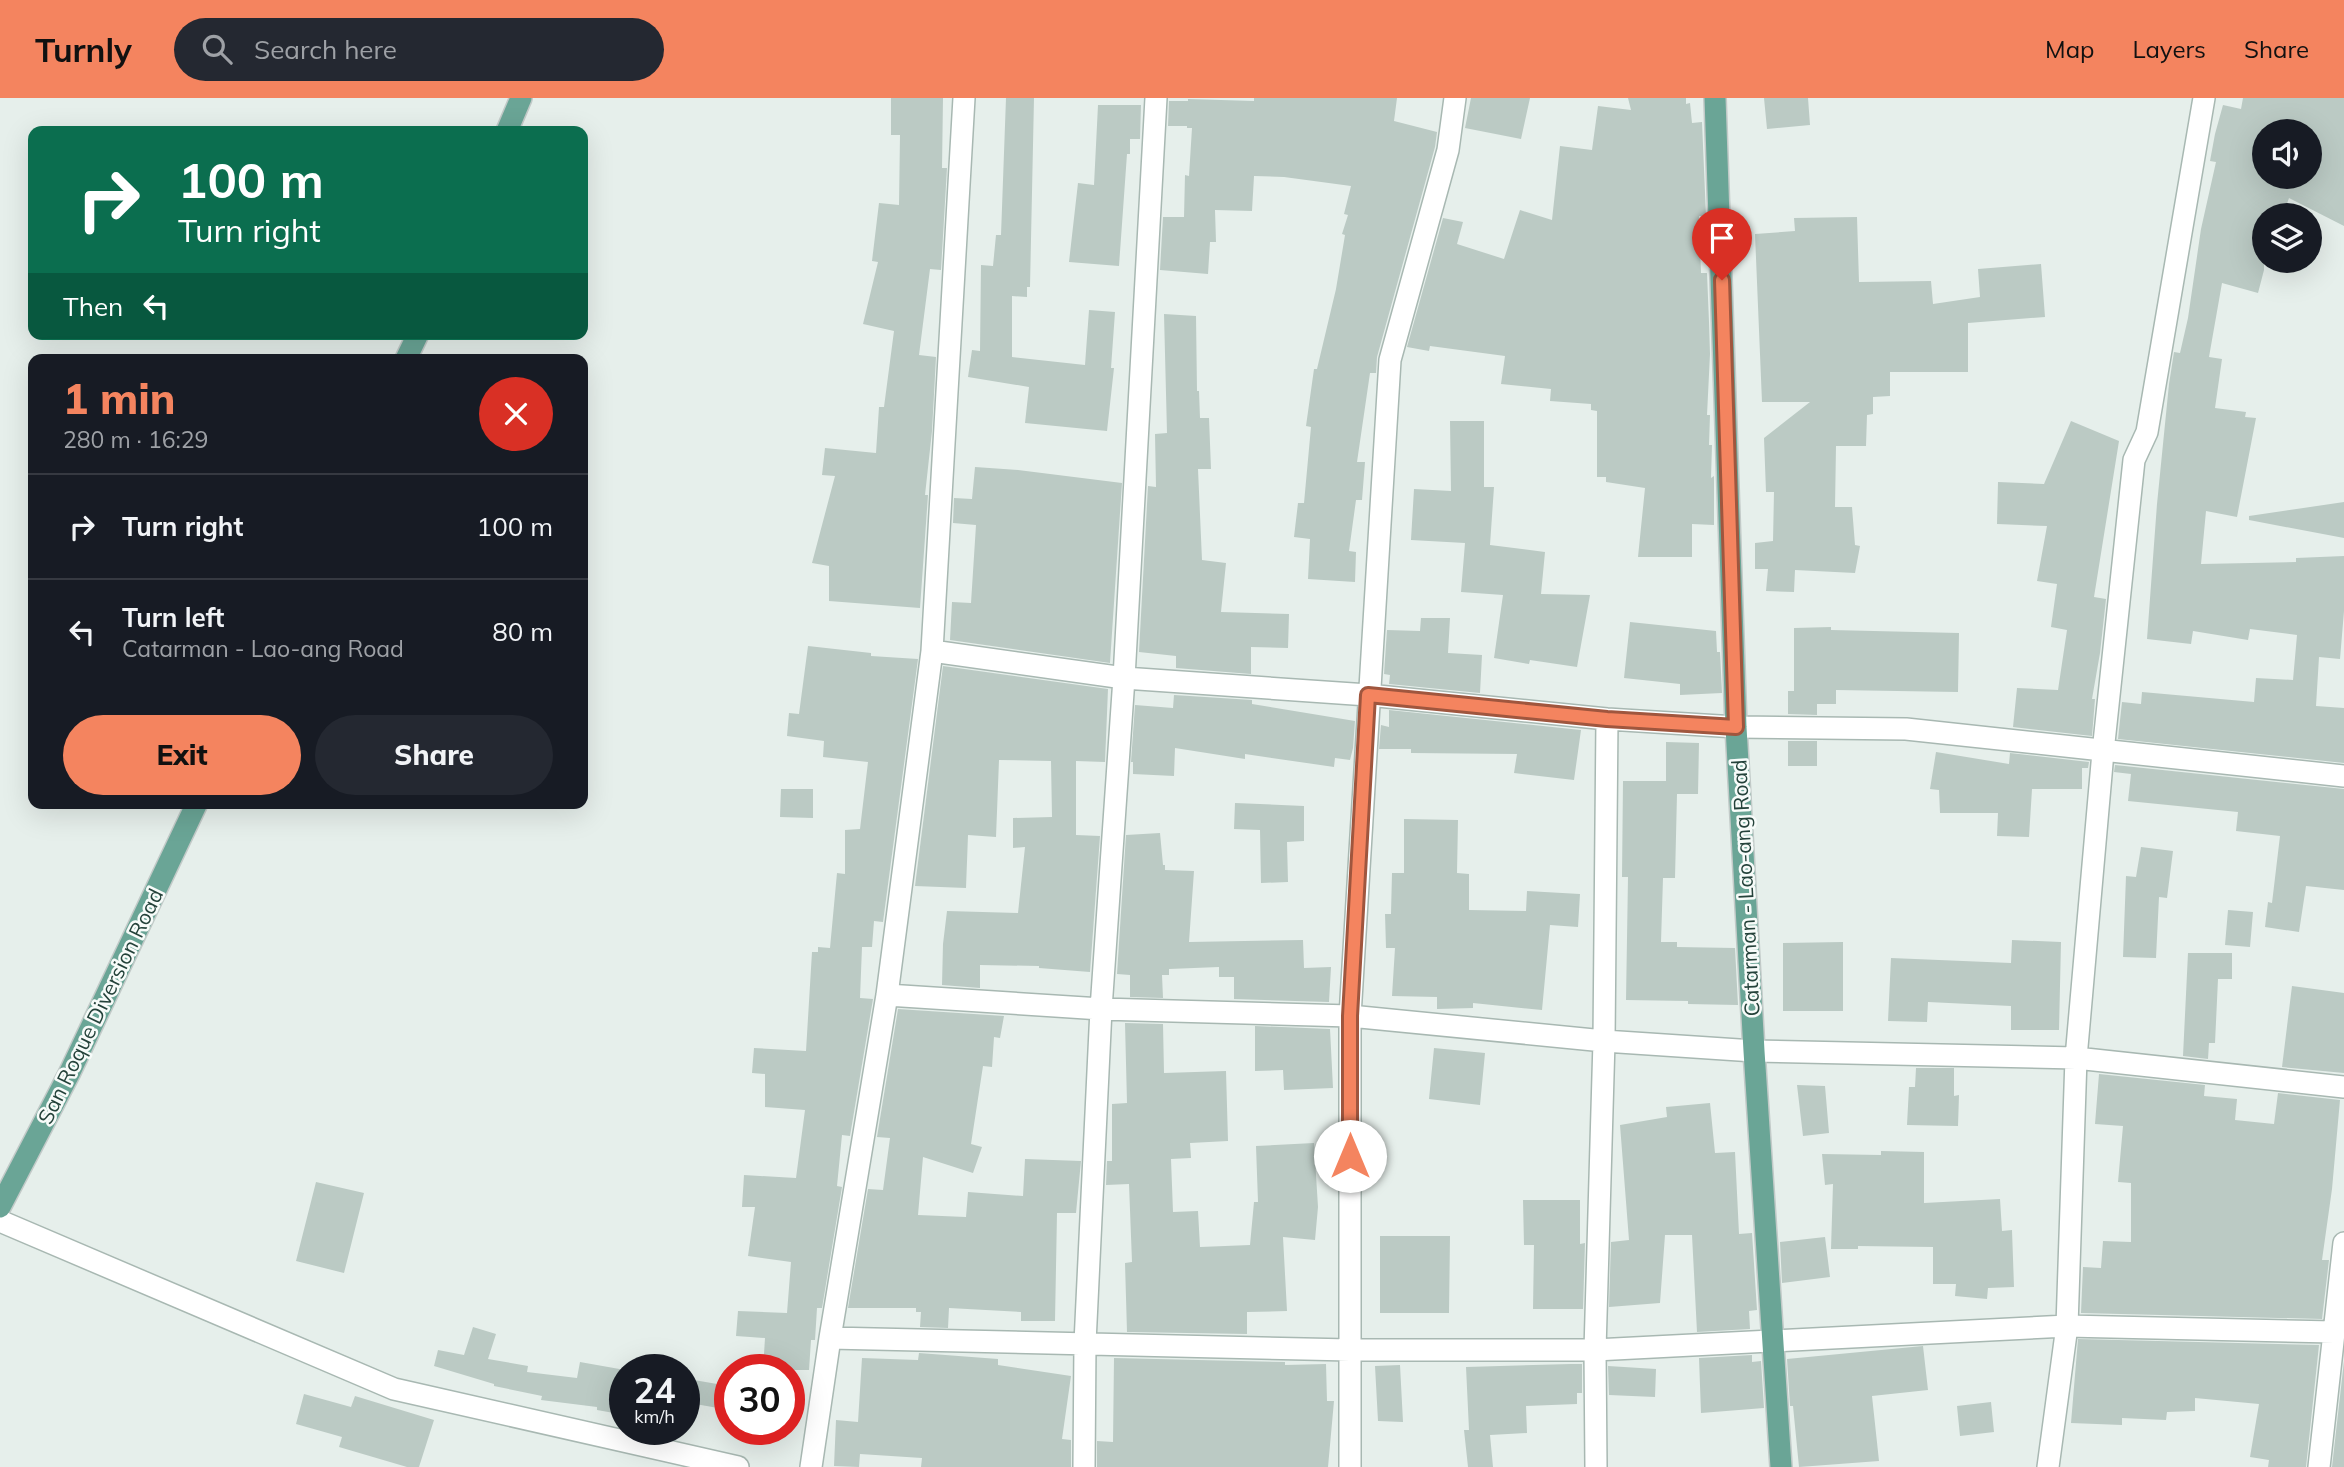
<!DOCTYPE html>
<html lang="en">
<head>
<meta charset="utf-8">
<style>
  body { margin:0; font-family:Mulish,sans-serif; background:#242831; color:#f1f3f6; height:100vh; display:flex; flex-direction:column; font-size:26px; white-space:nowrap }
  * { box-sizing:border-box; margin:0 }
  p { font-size:23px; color:#9ea1a6 }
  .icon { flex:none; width:38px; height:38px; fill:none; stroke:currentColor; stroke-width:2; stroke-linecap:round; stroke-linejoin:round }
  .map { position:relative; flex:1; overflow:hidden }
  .drawer { position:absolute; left:28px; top:256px; width:560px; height:455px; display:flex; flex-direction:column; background:#171b24; border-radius:14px; box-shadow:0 7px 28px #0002 }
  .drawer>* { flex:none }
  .top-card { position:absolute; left:28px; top:28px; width:560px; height:214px; border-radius:14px; box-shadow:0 7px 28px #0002; background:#0b6e4f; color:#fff; overflow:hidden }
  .fabs { position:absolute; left:2252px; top:21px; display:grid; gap:14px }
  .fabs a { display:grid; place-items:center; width:70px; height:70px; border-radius:50%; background:#171b24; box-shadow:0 7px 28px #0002; font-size:35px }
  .speed { position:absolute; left:609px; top:1256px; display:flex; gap:14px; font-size:35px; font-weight:700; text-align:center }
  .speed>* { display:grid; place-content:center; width:91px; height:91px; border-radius:50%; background:#171b24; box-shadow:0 7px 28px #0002; line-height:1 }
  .speed small { font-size:18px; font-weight:400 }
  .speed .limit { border:10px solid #d22; background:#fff; color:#111 }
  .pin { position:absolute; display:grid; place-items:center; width:60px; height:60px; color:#fff; margin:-72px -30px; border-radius:50% 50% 50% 0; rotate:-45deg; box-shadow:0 0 7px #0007 }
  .pin .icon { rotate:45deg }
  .me { position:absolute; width:77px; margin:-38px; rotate:0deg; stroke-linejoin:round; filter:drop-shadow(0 0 5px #0008) }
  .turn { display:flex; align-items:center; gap:24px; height:147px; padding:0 35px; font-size:32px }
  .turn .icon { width:91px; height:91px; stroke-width:2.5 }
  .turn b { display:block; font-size:49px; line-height:60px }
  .then { display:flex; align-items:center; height:66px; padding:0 35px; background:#0003; gap:14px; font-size:26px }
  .round { display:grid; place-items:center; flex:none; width:74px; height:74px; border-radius:37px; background:#242831 }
  .head { display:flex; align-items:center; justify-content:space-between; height:119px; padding:0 35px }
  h1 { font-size:42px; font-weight:800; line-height:52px; color:#f4845f }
  .primary-button { display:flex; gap:14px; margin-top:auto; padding:14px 35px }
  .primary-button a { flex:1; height:80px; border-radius:42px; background:#f4845f; color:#111; font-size:28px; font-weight:800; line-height:80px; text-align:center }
  .primary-button a+a { background:#242831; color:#f1f3f6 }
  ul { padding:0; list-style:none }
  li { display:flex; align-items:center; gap:21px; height:105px; padding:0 35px; border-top:2px solid #363941 }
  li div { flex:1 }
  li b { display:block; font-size:26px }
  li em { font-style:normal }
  header { display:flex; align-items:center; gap:42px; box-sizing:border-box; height:98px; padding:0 35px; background:#f4845f; color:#111 }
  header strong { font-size:33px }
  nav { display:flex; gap:38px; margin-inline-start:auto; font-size:24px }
  .search { width:490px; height:63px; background:#242831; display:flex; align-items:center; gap:18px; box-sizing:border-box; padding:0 24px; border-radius:38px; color:#9ea1a6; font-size:26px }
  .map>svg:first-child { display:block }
  .building { fill:#bbcac4; fill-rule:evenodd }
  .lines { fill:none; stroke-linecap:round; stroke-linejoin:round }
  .minor-casing { stroke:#a8b8b2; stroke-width:24 }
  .major-casing { stroke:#c2cac8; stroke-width:24 }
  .minor { stroke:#fff; stroke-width:21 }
  .major { stroke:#6aa596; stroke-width:21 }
  .route-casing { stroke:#9f563e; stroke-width:18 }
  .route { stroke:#f4845f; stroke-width:12 }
  .labels { text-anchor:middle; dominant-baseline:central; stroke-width:5; stroke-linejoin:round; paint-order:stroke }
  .street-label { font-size:21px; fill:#24423a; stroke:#f7fbf9 }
</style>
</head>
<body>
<header>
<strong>Turnly</strong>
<div class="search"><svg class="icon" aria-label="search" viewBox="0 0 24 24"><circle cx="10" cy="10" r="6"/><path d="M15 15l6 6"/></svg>Search here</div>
<nav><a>Map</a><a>Layers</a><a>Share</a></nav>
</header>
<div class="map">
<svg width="2344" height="1369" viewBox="0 0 2344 1369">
  <rect width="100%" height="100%" fill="#e6efeb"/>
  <!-- building -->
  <path class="building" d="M891 0H943L942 70H947L941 172 930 171 919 257 936 259 932 333 925 397H928L920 510 829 503V468L812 465 835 378 822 377 825 350 876 355 879 309H884L894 233 863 226 878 164 872 163 879 105 899 107 900 37H891Z
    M1006 0H1034L1030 189H1027V199L1012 198V259L1085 267 1089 212 1115 214 1111 270H1114L1107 333 1025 325 1029 289 968 279 972 252 980 253 981 167 993 168 996 137H1001Z
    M1254 0H1397L1394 23 1437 34 1435 49 1377 259 1376 275H1370L1357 364H1365L1362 402H1356L1349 453 1356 454 1355 484 1308 481 1310 441 1294 439 1298 405H1304L1311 329 1306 328 1314 271H1317L1336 191 1345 137 1342 136 1348 117 1344 116 1351 88 1284 79 1254 78 1252 113 1215 112 1216 144H1210L1208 176 1160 172 1163 119H1184L1185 77 1189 78 1192 30H1187V28H1168L1169 3H1188V1L1254 3Z
    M1471 0H1530L1521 41 1465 30Z
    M1628 0H1686V6L1690 5 1692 25 1702 24 1706 118H1699L1701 175H1707L1709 224 1710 256 1707 317H1710L1709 347H1712L1711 380 1714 378V427L1692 426V459H1638L1645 390 1606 384V379H1597V313L1591 312V306L1550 303 1551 291 1501 286 1505 258 1430 248 1429 253 1407 249 1443 120 1463 124 1457 146 1504 161 1520 112 1552 122 1560 48 1592 52 1598 8 1631 12Z
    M1764 0H1808L1810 27 1767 31Z
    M2243 0H2344V128L2289 100 2283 117H2264V172L2258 195 2222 185 2209 259 2222 261 2215 310 2246 314 2245 319 2256 320 2237 419 2206 413 2201 466 2296 464V460L2344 458V513L2340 561 2319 559 2316 608 2344 610V665L2118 641 2122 604 2141 606 2142 594 2254 604 2256 580 2293 582 2297 537 2250 531 2248 542 2193 533 2191 546 2147 541 2157 406 2169 286 2174 254 2180 255 2188 220 2201 131 2216 64 2210 63 2215 36 2223 7 2241 11ZM2264 33H2310V79H2264Z
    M1098 7H1141L1140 41H1130V56H1127L1119 168 1069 164 1078 85 1094 87Z
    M1857 119 1859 184 1931 183 1933 206 1980 199 1978 171 2041 166 2045 219 1968 225V274H1890V298L1873 299V316L1867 317 1866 348H1836L1835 409H1852L1855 447 1860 448 1855 475 1795 472 1794 494 1766 493 1768 471H1755V445L1773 443 1774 394H1766L1764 340 1810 304H1762L1755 136 1795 133 1794 120Z
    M1164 216 1196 218 1197 293H1199L1200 320H1209L1211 371H1198L1202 462 1226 465 1221 514 1289 516 1288 550 1251 549V576L1176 570V558L1139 554 1148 388 1156 389 1155 336 1167 335Z
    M1450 323H1484V389H1494L1490 447 1545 454 1541 496 1590 497 1577 569 1530 562 1529 566 1494 560 1503 497 1461 494 1465 445 1411 442 1414 391 1451 393Z
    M2071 323 2119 343 2094 499 2106 501 2100 555 2092 601H2095L2092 638 2013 629 2017 590 2058 592 2067 532 2051 529 2057 486 2037 483 2047 428 1997 426 1998 384 2044 386Z
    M975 369 1018 372 1122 385 1110 565 950 542 952 504 971 505 976 427 953 425 954 400 972 401Z
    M2344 404V440L2249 422V418Z
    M1421 520H1450L1448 555 1482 557 1480 595 1389 586 1390 577 1384 576 1387 532 1420 533Z
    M1630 524 1716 533 1717 554H1720L1722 595 1680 597V586L1624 580Z
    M1831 529V532L1959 535 1958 594 1836 592V606H1817V617L1788 616V593H1794V530Z
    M808 548 871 555V558L918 561 883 824 874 823 872 849H862L860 900 873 901 850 1038 842 1037 837 1088 842 1089 822 1210H817L815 1242H811L809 1272H763L765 1240 736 1238 738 1213 787 1215 791 1164 748 1158 755 1109H742L744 1077 796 1080 805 1012 765 1009V976L752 975 754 950 806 953 812 854H818V849L830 850 837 775 845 776V732L860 731 868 664 823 659 824 643 787 638 789 615 799 616Z
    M943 568 1108 591 1105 664 1076 663V737L1100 738 1090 874 1039 870V868L980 867V890L942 887 943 846 947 813 1018 815 1025 749 1013 750V720L1052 719 1051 663 999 662 996 739 968 737 966 790 915 788Z
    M1174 597 1252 602V606L1355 623 1353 650 1350 662 1335 660 1334 669 1245 656V661L1175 650 1174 678 1133 676V664H1131L1135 607 1173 610Z
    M1389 612 1581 632 1574 682 1514 675 1517 656 1411 655V651H1379L1381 627 1389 629Z
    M1788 643H1817V668H1788Z
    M1666 644 1699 645 1698 696H1677L1675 780H1663L1661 844H1677V849L1735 850 1738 907 1688 906V903L1626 902 1628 779H1622L1623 683H1666Z
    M1936 654 2009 666 2010 655 2089 664 2088 670H2082V691H2032L2029 739 1997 738 1998 715H1940L1939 692 1930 691Z
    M2115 667 2344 691V792L2306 788 2299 834 2265 829 2268 804 2272 805 2280 738 2236 733 2238 714 2128 703 2131 676 2114 674Z
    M781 691H813V720L780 719Z
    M1235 705 1304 708V743L1287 744 1288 784 1261 785 1260 732 1234 731Z
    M1404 721 1458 722 1457 775 1469 776V812L1526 813 1527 793 1580 796 1578 829 1550 827 1542 912 1473 905V910L1437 911V899L1392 898 1395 850H1386L1385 816H1391L1392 775H1404Z
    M1160 735 1163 767H1165V772L1194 773 1189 844 1303 842 1304 870 1331 869 1329 904 1234 901V879H1219V869L1169 871V877H1162L1163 900 1130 899V877L1117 876 1126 737Z
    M2141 749 2173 753 2167 800 2159 799 2156 860 2123 859 2126 778 2136 779Z
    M2228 812 2253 814 2250 849 2225 847Z
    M2012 842 2061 844 2059 932H2011V908L1928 904 1927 924 1888 923 1891 860 2011 865Z
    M1843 844V913H1783V845Z
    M2188 855H2232V881H2218L2215 945H2209L2208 961 2183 958Z
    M2292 888 2344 895V975L2282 969Z
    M898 911 1004 918 1000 940 994 939 992 969 983 968 971 1046 982 1049 973 1075 923 1059 918 1117 966 1119 968 1094 1023 1098 1025 1061 1081 1063 1076 1115H1057L1055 1223H1021V1214L949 1210 948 1230 920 1229 921 1214H916V1210H848L868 1091 883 1092 890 1040 877 1039Z
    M1125 925 1163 926 1164 975 1226 973 1228 1043 1190 1045 1191 1060 1171 1061 1173 1114 1198 1113 1200 1149 1250 1147 1254 1104H1258L1256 1048 1314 1045 1318 1109 1315 1142 1283 1139 1287 1213 1247 1214V1236L1127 1234 1125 1165 1132 1164 1129 1086 1106 1087 1107 1063H1112V1006L1127 1005Z
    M1255 928 1330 931 1333 990 1284 992 1283 972 1255 973Z
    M1434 950 1485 955 1480 1007 1429 1001Z
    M1916 970H1954V998L1959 997 1958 1028 1907 1027 1909 989H1915Z
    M2099 976 2205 987 2204 998 2237 1001 2235 1022 2274 1026 2278 995 2340 1002 2332 1091 2322 1162H2329L2322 1221 2081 1215 2083 1169 2101 1170 2103 1143 2131 1144V1085L2118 1084 2123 1028 2095 1026Z
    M1797 987 1825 988 1829 1035 1803 1038Z
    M1710 1005 1715 1055 1735 1054 1739 1136 1752 1135 1757 1212 1749 1213 1750 1231 1697 1234 1692 1137H1665L1660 1205 1609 1209 1611 1144 1629 1142 1620 1027 1667 1019 1666 1009Z
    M1881 1053 1924 1054V1105L2000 1101 2002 1133 2012 1132 2014 1189 1988 1190 1987 1201 1955 1198 1956 1186H1933V1149L1858 1148V1151H1831L1833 1086 1825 1087 1822 1056 1881 1057Z
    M316 1084 364 1095 344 1175 296 1163Z
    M1523 1102H1580V1146L1585 1145 1583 1211H1533L1534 1147H1524Z
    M1380 1138H1450L1449 1215H1380Z
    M1825 1139 1830 1179 1782 1185 1780 1144Z
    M473 1229 496 1236 488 1261 528 1268 527 1274 577 1280 580 1264 625 1272V1317L597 1312V1309L541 1302 542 1298 494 1288V1286L434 1268 438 1252 464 1257Z
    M2078 1241 2319 1247 2306 1369H2268L2269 1362 2250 1359 2259 1306 2195 1300V1313L2167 1314 2166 1322 2122 1320V1327L2071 1325Z
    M1923 1248 1928 1292 1872 1298 1879 1363 1799 1369 1793 1308H1790L1787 1261Z
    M919 1255 998 1261V1267L1071 1278 1062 1341 1071 1342V1369H921L922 1360 860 1356 859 1369 834 1368 836 1322 858 1324 862 1260 918 1262Z
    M1752 1257V1264L1761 1263 1764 1310 1701 1315 1699 1260Z
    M1114 1260 1285 1264V1267L1326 1266 1327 1303H1334L1328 1369H1097V1343L1113 1344Z
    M2344 1263V1369H2332Z
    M1571 1266H1582V1295H1577V1306L1526 1308 1527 1335 1490 1337 1493 1369H1468L1464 1332H1469L1466 1269Z
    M1400 1267 1403 1324 1378 1323 1375 1268Z
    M1608 1268 1656 1271 1655 1299 1609 1297Z
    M688 1281 723 1287 718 1310 684 1304Z
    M304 1296 351 1309 355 1298 434 1322 419 1369H407L339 1349 342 1339 296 1326Z
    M1991 1304 1994 1334 1960 1338 1957 1308Z"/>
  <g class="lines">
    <!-- minor casing -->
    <g class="minor-casing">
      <path id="minor" d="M932 553 1124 580 1368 597 1607 621 1736 629 1906 631 2344 678
        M887 897 1101 911 1350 918 1604 943 1754 953 2076 960 2344 989
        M0 1123 394 1291 738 1369
        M830 1240 1350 1252H1595L2067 1228 2334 1234
        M811 1369 830 1240 887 897 932 553 964 0
        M1084 1369 1085 1245 1101 911 1124 580 1156 0
        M1350 1369V918L1390 262 1448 52 1455 0
        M1596 1369 1595 1252 1604 943 1607 621
        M2048 1369 2067 1228 2076 960 2103 654 2134 362 2147 334 2204 0
        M2319 1369 2344 1145"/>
    </g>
    <!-- major casing -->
    <g class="major-casing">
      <path id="major" d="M1715 0 1736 629 1754 953 1781 1369
        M507 33 521 0
        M406 261 418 236
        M0 1109 69 976 197 705"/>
    </g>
    <!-- minor -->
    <use href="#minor" class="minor"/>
    <!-- major -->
    <use href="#major" class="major"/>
  </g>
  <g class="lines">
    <!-- route casing -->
    <g class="route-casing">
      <path id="route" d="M1350 1058V918L1368 597 1607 621 1736 629 1722 182"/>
    </g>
    <!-- route -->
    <use href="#route" class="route"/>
  </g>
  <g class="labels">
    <!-- street labels -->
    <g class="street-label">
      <text transform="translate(1745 790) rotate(-93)">Catarman - Lao-ang Road</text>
      <text transform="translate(100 908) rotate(-64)">San Roque Diversion Road</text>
    </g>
  </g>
</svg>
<div class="fabs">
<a><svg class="icon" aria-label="sound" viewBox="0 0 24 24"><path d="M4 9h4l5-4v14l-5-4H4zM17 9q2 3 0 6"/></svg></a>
<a><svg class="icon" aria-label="layers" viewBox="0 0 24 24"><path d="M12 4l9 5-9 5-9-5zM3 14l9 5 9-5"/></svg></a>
</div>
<div class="speed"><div>24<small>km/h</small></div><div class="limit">30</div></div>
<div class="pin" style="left:1722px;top:182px;background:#d93025"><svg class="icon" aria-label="arrive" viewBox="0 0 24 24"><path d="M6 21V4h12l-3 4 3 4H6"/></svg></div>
<svg class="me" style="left:1350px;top:1058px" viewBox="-20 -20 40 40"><circle r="19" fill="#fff"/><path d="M0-13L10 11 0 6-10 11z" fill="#f4845f"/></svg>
<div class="top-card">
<div class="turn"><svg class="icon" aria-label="right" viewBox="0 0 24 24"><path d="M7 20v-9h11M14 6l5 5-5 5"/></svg><div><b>100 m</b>Turn right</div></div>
<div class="then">Then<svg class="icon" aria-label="left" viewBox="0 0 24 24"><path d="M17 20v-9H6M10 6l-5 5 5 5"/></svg></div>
</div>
<section class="drawer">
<div class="head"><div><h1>1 min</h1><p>280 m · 16:29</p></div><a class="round" style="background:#d93025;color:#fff"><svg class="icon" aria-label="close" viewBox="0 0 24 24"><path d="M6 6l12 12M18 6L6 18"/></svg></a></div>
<ul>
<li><svg class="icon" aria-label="right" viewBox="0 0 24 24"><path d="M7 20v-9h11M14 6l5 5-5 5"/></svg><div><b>Turn right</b></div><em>100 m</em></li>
<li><svg class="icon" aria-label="left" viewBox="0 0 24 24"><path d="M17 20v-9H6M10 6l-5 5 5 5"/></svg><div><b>Turn left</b><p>Catarman - Lao-ang Road</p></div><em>80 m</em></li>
</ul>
<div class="primary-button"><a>Exit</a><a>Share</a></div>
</section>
</div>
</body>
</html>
